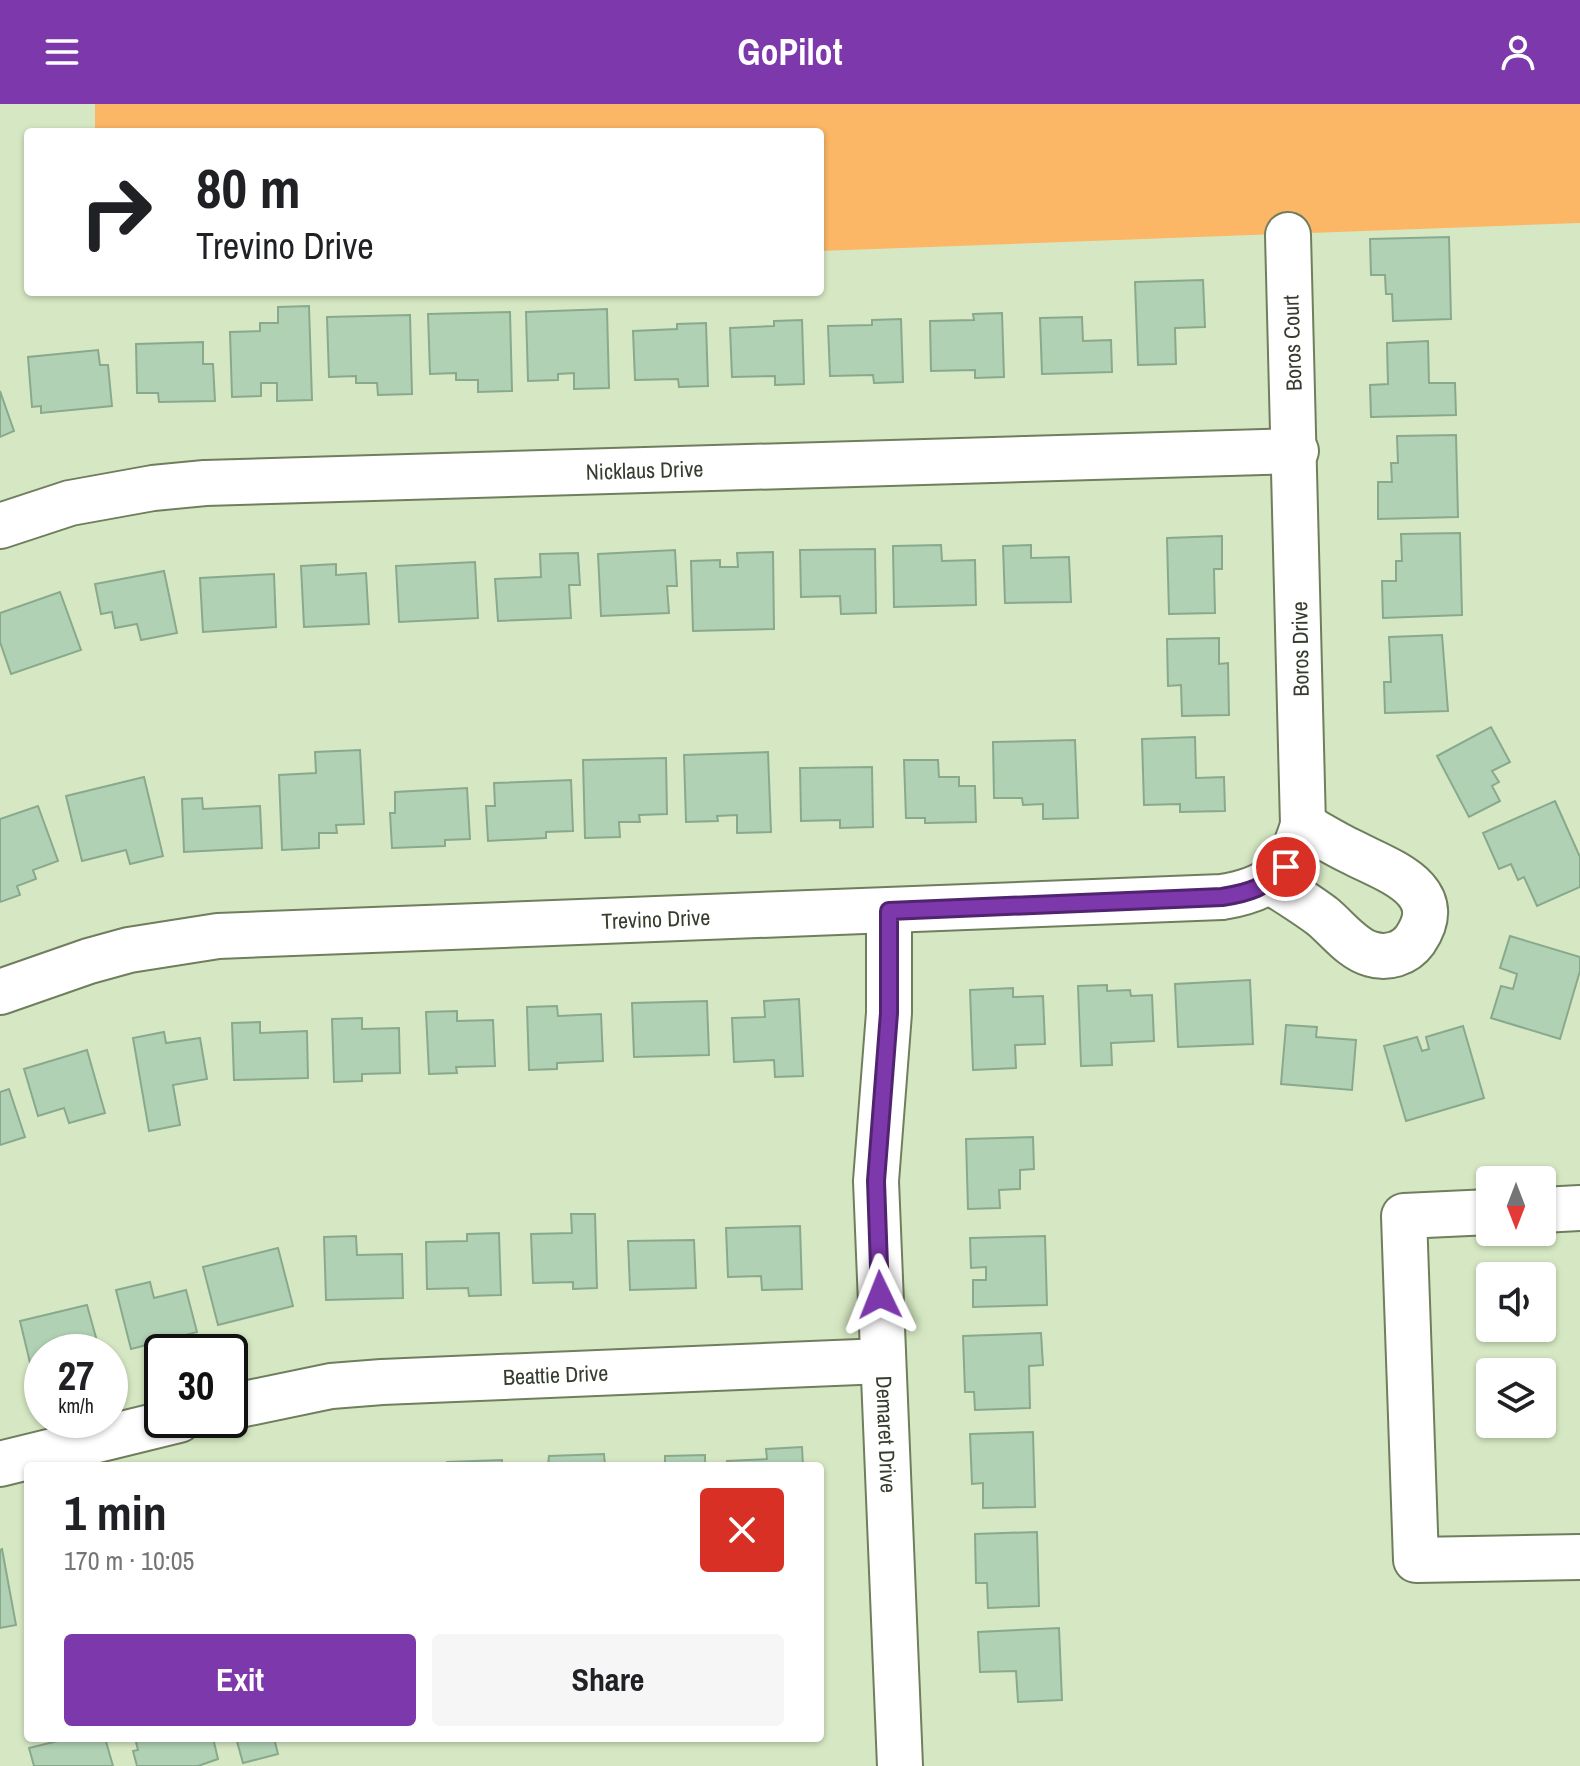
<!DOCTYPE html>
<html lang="en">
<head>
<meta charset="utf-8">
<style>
  body { margin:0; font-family:"Archivo Narrow",sans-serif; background:#f6f6f6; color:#202124; height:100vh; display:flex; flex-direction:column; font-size:30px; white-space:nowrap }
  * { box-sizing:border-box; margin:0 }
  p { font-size:26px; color:#757577 }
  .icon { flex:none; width:44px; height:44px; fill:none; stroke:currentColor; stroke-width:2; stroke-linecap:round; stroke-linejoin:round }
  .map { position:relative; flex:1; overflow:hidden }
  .drawer { position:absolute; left:24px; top:1358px; width:800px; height:280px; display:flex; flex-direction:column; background:#fff; border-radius:8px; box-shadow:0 2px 6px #0004 }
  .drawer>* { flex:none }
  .banner { position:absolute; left:24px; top:24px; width:800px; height:168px; border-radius:8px; box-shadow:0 2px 6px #0004; background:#fff; color:#202124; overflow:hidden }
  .needle { width:52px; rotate:180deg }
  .fabs { position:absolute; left:1476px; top:1062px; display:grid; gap:16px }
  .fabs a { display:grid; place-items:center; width:80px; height:80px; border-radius:8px; background:#fff; box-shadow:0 2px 6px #0004; font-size:40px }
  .speed { position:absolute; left:24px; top:1230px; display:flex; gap:16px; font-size:40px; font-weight:700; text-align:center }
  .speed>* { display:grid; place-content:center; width:104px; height:104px; border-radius:50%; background:#fff; box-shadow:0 2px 6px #0004; line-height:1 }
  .speed small { font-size:20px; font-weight:400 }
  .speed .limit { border:4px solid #111; border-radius:12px; background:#fff; color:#111 }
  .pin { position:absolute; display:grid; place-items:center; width:68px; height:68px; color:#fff; margin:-34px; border:4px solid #fff; border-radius:50%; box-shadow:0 2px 8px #0007 }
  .me { position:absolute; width:88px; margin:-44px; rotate:358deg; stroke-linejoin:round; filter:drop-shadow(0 0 6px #0008) }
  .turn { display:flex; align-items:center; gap:28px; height:168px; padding:0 40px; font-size:36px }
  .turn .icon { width:104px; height:104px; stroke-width:2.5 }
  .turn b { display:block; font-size:56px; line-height:68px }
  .round { display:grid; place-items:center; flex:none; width:84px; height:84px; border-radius:8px; background:#f6f6f6 }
  .headline { display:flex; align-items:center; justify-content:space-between; height:136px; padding:0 40px }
  h1 { font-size:48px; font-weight:800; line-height:60px }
  .cta { display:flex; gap:16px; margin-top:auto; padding:16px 40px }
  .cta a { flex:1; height:92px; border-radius:8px; background:#7d38ab; color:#fff; font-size:32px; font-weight:800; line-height:92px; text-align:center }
  .cta a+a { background:#f6f6f6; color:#202124 }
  header { display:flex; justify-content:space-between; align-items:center; height:104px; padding:0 40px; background:#7d38ab; color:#fff; font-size:36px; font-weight:800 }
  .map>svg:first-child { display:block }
  .green { fill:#fbb666 }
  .building { fill:#b0d1b4; stroke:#89a98d; stroke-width:2 }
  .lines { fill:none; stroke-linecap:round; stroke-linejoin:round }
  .minor-casing { stroke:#6f7e5d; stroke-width:48 }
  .minor { stroke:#fff; stroke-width:44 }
  .route-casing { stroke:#51246f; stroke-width:20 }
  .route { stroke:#7d38ab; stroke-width:14 }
  .labels { text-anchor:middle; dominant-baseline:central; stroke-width:8; stroke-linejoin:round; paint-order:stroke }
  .street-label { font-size:22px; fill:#363d2f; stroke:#fff }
</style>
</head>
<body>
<header><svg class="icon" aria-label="menu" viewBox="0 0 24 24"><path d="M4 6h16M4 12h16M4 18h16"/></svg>GoPilot<svg class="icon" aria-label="person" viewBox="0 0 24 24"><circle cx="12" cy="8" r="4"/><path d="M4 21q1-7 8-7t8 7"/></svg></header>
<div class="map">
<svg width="1580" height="1662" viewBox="0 0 1580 1662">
  <rect width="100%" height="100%" fill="#d6e8c3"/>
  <!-- green -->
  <path class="green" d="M95 0H1580V119L820 147V28H95Z"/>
  <!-- building -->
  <path class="building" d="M1449 133 1451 215 1393 217 1392 190H1386L1385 171H1371L1370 135Z
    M1203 176 1205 223 1175 224 1176 260 1138 261 1135 178Z
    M309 202 312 296 277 297V279H261V292L232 293 230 228 260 227V219H278V203Z
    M607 205 609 284 574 285V269L558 270V276L528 277 526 208Z
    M510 208 512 287 478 288V276H456V269L430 270 428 210Z
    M1002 209 1004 273 975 274V266L931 267 930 217 974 216 973 210Z
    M410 211 412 290 378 291 377 279H356V272L329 273 327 213Z
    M1082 213 1083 237 1111 236 1112 268 1042 270 1040 214Z
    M901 215 903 278 874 279 873 271 830 272 828 222 872 221V216Z
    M802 216 804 280 775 281V272L732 273 730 224 774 222V217Z
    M706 219 708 282 679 283 678 275 635 276 633 227 677 225V220Z
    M1428 237 1429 279H1455L1456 311 1371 313 1370 281 1388 280 1387 239Z
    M203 238V260H213L215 297 159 298 158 289H137L136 240Z
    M98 246 100 261H108L112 302 41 309V302L32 303 28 253Z
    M0 287 14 327 0 333Z
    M1456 331 1458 413 1378 415V378H1392L1391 359H1398L1397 332Z
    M1460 429 1462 511 1383 514 1382 477H1396V457H1402L1401 430Z
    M1222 432V465H1214L1215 509 1169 510 1167 434Z
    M941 441 942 457 975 456 976 501 894 503 893 442Z
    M1031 441V454L1069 453 1071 498 1005 499 1003 442Z
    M875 445 876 509 841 510 840 492 801 493 800 446Z
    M675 446 677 482H667L669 509 601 512 598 450Z
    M773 448 774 525 693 527 691 457 720 456V463H738L737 449Z
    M578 449 580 481H569L571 514 498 517 495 475 541 473 540 450Z
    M475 458 478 514 399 518 396 462Z
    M336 460V471L366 469 369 520 304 523 301 462Z
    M164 467 177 529 141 536 137 520 115 524 112 508 101 510 95 480Z
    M274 470 276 523 203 528 200 474Z
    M60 488 81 546 11 570 0 538V509Z
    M1442 531 1448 607 1385 609 1384 578H1391L1389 533Z
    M1219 534V560L1228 559 1229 611 1182 612 1181 581 1168 582 1167 535Z
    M1491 623 1510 658 1492 667 1499 678 1492 682 1500 697 1469 713 1437 652Z
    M1195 633 1196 674 1224 673 1225 707 1180 708V700L1144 701 1142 635Z
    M1075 636 1078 714 1043 715V700L1023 701 1022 694H994L993 638Z
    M360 646 364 720 336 721 337 729H319V744L282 746 279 671 316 669 315 648Z
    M768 648 771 728 737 729V711L717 712 718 717 686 718 684 651Z
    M666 654 667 710 639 711 640 718H619L620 733 585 734 583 656Z
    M904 656H938L939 673H959V682H975L976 718 925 719V714H906Z
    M872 663 873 723 840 724V716L801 717 800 664Z
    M144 673 163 752 130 760 126 746 82 757 66 692Z
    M571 676 573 727 546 728V734L488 737 486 702H495L494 679Z
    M467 684 470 735 445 736V742L392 744 390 709H395V688Z
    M202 694 203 705 260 702 262 744 184 748 182 695Z
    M1555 697 1580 753V783L1537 802 1524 773 1518 776 1511 760 1499 765 1483 729Z
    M38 702 58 757 33 766 36 775 17 782 20 791 0 798V715Z
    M1510 832 1580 853V867L1560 935 1491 914 1501 882 1513 885 1517 870 1500 864Z
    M1250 876 1253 940 1178 943 1175 880Z
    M1107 881V887L1130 886 1131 892 1152 891 1154 937 1111 939 1112 961 1081 962 1078 882Z
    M1013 884V893L1043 892 1045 940 1015 941 1016 964 973 966 970 886Z
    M799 895 803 972 775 973 774 956 734 958 732 914 765 913 764 897Z
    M707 897 709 951 634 953 632 899Z
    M557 902 558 912 601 910 603 957 557 959V965L529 966 527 903Z
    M457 907V917L493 916 495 962 456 963 457 969 429 970 426 908Z
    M362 914V925L399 924 400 969 362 970V977L334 978 332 915Z
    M260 918V929L307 927 308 974 234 976 232 919Z
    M1286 921 1317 923 1316 933 1356 936 1352 986 1281 980Z
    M1463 922 1484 994 1406 1017 1384 942 1417 933 1422 947 1429 945 1426 933Z
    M164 928 166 939 200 934 207 975 173 981 180 1021 149 1027 133 934Z
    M87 946 105 1009 69 1019 64 1004 38 1012 24 965Z
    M9 985 25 1033 0 1041V988Z
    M1033 1033 1034 1065 1020 1066V1085L999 1086 1000 1104 968 1105 966 1035Z
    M571 1110H595L597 1184 573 1185V1178L533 1179 531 1130 572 1129Z
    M800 1122 802 1185 762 1186 761 1172 728 1173 726 1124Z
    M499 1129 501 1191 469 1192 468 1184 427 1185 426 1138 467 1137V1130Z
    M356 1132 357 1151 402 1150 403 1194 326 1196 324 1133Z
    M1045 1132 1047 1201 973 1203V1176H986V1163L971 1164 970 1134Z
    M694 1136 696 1184 630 1186 628 1137Z
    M278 1144 293 1202 218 1221 203 1163Z
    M150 1178 154 1194 186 1186 197 1228 131 1245 116 1186Z
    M87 1201 100 1248H42V1265L32 1267 20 1217Z
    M1041 1229 1043 1261 1029 1262 1030 1304 975 1306 974 1288H965L963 1232Z
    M1033 1328 1035 1403 983 1404V1379L972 1380 970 1330Z
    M802 1343 803 1362H727V1357L767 1355 766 1345Z
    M604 1350 605 1362H548L549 1352Z
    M705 1351V1362H665V1352Z
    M502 1356V1362H447V1358Z
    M1037 1428 1039 1502 988 1504 987 1479H976L975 1430Z
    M2 1445 16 1521 0 1524V1446Z
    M1059 1524 1062 1596 1018 1598 1016 1567 980 1568 978 1528Z
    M70 1634H105L113 1662H34L29 1644Z
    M135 1634H213L218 1655 198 1662H137L133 1647 138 1646Z
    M236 1634H274L278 1650 243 1659Z"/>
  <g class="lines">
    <!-- minor casing -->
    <g class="minor-casing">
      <g id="minor">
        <path id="s1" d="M0 422 70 399 153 384 205 379 1296 347"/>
        <path d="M1271 778C1288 789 1306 800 1322 812 1337 824 1352 845 1371 850 1387 855 1405 850 1415 836 1450 785 1386 766 1352 748 1335 740 1319 730 1303 721"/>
        <path id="s2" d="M889 807V909L876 1077 900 1662"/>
        <path id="s3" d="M0 888 89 857 129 846 218 832 1222 793C1271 785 1289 769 1303 721L1288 131"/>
        <path d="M1542 1106 1580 1104"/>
        <path d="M1490 1108 1404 1112 1416 1456 1580 1453"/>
        <path id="s4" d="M230 1303 331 1282 382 1278 883 1257"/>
        <path d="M0 1360 179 1316"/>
      </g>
    </g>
    <!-- minor -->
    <use href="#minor" class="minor"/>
  </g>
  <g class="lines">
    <!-- route casing -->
    <g class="route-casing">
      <path id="route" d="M880 1191 876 1077 889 909V807L1222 793C1249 789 1266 783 1286 763"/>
    </g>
    <!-- route -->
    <use href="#route" class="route"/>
  </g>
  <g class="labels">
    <!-- street labels -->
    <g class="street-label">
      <text transform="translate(1292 239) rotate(-92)">Boros Court</text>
      <text stroke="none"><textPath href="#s1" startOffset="650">Nicklaus Drive</textPath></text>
      <text transform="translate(1300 545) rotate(-91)">Boros Drive</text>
      <text stroke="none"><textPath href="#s3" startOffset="664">Trevino Drive</textPath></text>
      <text stroke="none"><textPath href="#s4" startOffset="328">Beattie Drive</textPath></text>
      <text stroke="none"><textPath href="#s2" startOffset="524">Demaret Drive</textPath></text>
    </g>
  </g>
</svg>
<div class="fabs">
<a><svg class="needle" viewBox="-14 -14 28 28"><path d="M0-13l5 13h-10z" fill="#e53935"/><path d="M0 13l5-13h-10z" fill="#757577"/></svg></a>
<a><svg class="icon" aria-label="sound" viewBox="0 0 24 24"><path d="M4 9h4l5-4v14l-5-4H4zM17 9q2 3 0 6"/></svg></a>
<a><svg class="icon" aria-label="layers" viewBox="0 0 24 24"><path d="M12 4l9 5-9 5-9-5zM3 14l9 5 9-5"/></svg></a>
</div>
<div class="speed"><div>27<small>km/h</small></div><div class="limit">30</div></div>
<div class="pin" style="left:1286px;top:763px;background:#d93025"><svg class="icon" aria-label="arrive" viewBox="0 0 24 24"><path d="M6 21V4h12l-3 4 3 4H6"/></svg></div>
<svg class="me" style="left:880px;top:1191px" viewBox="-20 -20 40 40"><path d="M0-17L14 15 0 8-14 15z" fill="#7d38ab" stroke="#fff" stroke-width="4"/></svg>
<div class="banner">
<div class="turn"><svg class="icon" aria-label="right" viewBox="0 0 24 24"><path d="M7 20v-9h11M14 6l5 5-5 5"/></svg><div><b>80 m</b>Trevino Drive</div></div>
</div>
<section class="drawer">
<div class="headline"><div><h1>1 min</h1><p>170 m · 10:05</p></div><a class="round" style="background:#d93025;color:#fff"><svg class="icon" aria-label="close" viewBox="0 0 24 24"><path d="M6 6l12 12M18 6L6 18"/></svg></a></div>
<div class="cta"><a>Exit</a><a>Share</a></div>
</section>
</div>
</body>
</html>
